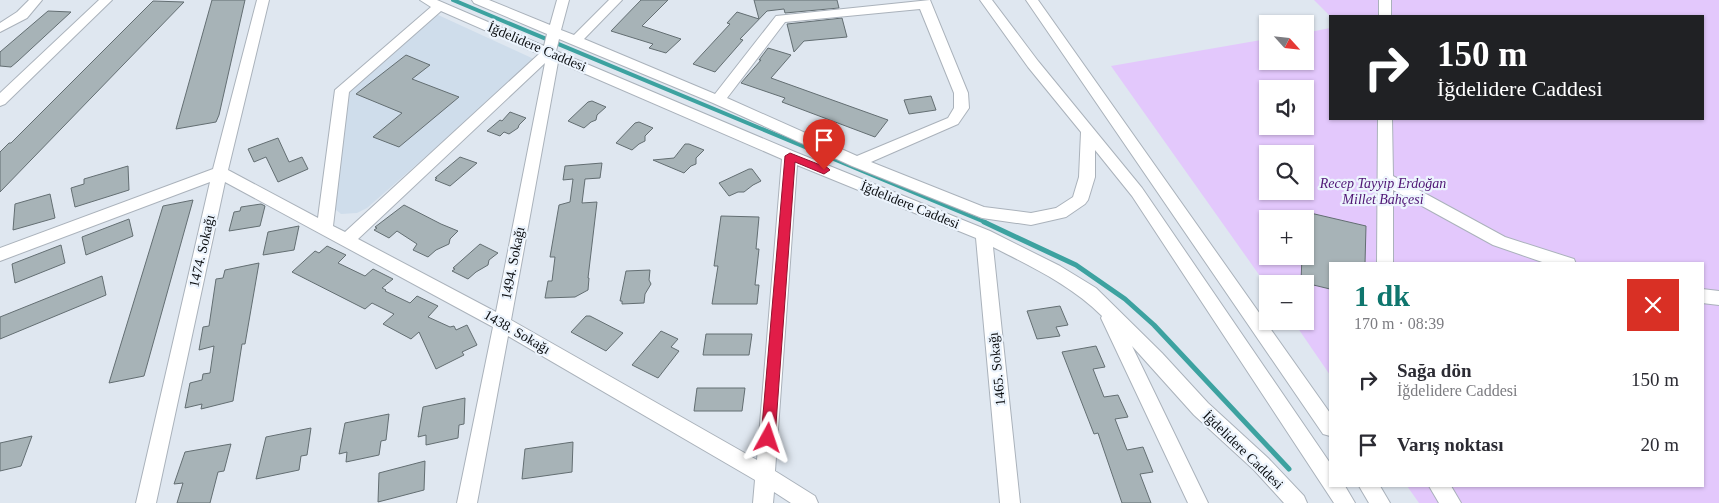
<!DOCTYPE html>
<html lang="tr">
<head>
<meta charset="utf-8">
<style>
  body { margin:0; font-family:"Times New Roman",serif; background:#f2f2f3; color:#2b2b33; height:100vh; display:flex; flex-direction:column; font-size:19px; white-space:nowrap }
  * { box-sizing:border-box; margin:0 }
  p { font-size:16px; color:#7c7c81 }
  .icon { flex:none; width:28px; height:28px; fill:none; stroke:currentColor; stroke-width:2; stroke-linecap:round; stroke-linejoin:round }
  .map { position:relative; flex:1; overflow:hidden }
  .details { position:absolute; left:1329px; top:262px; width:375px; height:225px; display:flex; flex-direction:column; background:#fff; border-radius:0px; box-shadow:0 1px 4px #0004 }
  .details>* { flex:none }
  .banner { position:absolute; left:1329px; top:15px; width:375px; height:105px; border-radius:0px; box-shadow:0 1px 4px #0004; background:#202124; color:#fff; overflow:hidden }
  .needle { width:32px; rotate:117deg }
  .buttons { position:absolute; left:1259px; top:15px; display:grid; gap:10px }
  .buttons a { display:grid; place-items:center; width:55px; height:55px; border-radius:0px; background:#fff; box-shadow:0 1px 4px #0004; font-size:25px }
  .pin { position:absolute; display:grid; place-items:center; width:42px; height:42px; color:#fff; margin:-51px -21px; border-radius:50% 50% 50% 0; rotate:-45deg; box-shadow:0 0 5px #0007 }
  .pin .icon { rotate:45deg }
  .me { position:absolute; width:55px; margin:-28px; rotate:5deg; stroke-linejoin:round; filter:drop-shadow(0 0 4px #0008) }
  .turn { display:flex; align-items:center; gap:18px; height:105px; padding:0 25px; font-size:22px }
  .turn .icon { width:65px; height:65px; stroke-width:2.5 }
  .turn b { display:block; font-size:35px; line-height:42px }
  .round { display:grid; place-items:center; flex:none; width:52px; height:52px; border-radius:0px; background:#f2f2f3 }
  .overview { display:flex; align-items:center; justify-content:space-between; height:85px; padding:0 25px }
  h1 { font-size:30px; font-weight:700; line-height:38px; color:#0f766e }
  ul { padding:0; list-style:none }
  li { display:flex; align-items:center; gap:15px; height:65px; padding:0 25px }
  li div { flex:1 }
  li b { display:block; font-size:19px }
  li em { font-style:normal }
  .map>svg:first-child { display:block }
  .built { fill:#cfddeb }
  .green { fill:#e3c8fc; fill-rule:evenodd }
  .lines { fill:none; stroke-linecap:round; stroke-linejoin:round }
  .stream-far1 { stroke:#3da2a0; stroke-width:4 }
  .stream { stroke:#3da2a0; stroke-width:5 }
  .building { fill:#a7b3b7; stroke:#636e72 }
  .minor-casing { stroke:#aab2bb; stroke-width:2 }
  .minor { fill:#fff; fill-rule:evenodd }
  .route { fill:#e11d48; stroke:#92132f }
  .labels { text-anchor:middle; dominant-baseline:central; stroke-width:4.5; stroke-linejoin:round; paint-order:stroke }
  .street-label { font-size:14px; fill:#0b0e11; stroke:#ecf4fd }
  .park-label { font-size:14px; font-style:italic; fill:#4f1574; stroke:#ecf4fd }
</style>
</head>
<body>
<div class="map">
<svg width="1719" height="503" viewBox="0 0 1719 503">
  <rect width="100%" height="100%" fill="#dfe7f0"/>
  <!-- built -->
  <path class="built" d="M436 14 536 60 367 208 357 213 341 214 335 209 348 89Z"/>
  <!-- green -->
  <path class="green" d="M1314 0H1719V503H1419L1407 486H1702V264H1330V375L1293 321H1305V284H1268L1267 286 1111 66 1267 39 1268 61H1305V33L1330 28V119H1702V16H1330ZM1268 89H1305V126H1268ZM1268 154H1305V191H1268ZM1268 219H1305V256H1268Z"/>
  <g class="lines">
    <!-- stream-far1 -->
    <path class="stream-far1" d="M453 0 987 223"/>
    <!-- stream -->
    <path class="stream" d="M984 222 1076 265 1125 299 1154 325 1289 469"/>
  </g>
  <!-- building -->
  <path class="building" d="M212 0H245L219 115 216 122 176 129Z
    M641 0H668L642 26 681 39 666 53 649 48 653 44 611 31Z
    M754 0H837L839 8 785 13 784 9 767 11 740 39 743 40 715 72 693 64 730 24 727 23 737 12 759 19Z
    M153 1 184 2 0 192V152L9 143H11Z
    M48 11 71 12 18 61 11 67 0 66V52Z
    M842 18 847 37 804 41 794 52 787 24Z
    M768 48 791 55 771 78 888 120 875 137 782 102 785 98 741 83 761 60H759Z
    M406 55 430 65 412 79 459 97 399 147 373 137 402 113 356 94Z
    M931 96 936 110 909 114 904 100Z
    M592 101 606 107 597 115 596 120 591 122 584 128 568 121 588 102Z
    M510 112 526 118 519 125 518 128 509 134 504 132 500 136 487 131 500 120 502 121Z
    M639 122 653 128 645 136V141L639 144 632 150 616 143 635 123Z
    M278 138 289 162 302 157 308 169 278 182 266 157 254 162 248 149Z
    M685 144H689L704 150 696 158V164L691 166 684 173 653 160 674 158Z
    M460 157 477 163 450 186 435 180 437 178H435Z
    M602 163 600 178 585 179 582 203 597 202 588 278H589L588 290 575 297 545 298 548 281H552L555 257H550L559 205 570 202 573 179 563 180 565 166Z
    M128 166 129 190 75 207 71 188 84 184V179Z
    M749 169H752L761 181 753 185 744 192H738L729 196 719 183Z
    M50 194 55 218 13 230 15 204Z
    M193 200 144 376 109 383 163 206Z
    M261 204 265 206 260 226 229 231 234 212 240 211 241 207Z
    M404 205 441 224 458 231 450 239 449 244 436 250 428 257 413 250 417 244 397 231 389 238 374 230 377 228 375 227Z
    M1306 212 1366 226 1365 264H1330V289L1301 282 1302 256H1305Z
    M721 216 759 217 756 249H759L755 285H759L757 304H712L718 266H714Z
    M129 219 133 236 86 255 82 237Z
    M299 226 294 250 263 255 268 232Z
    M480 244 498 253 489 260 488 265 476 272 468 279 452 271 455 269 453 268Z
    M61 245 65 263 15 283 12 264Z
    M327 246 346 255 338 263 365 276 373 269 393 279 382 288 386 290 385 291 410 303 417 296 438 306 428 317 450 327 454 326 456 330 467 325 477 345 462 352 464 355 436 369 419 332 411 339 383 324 394 314 372 303 365 309 292 272 315 251 319 253Z
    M259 263 245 344H242L233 401 201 409 202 404 185 408 190 383 202 380 203 374 210 373 214 346 199 350 203 327 209 326 216 279 223 278 225 270Z
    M650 270 649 280 651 284 645 294 644 303 622 304V301H620L626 271Z
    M102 276 106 295 0 339V317Z
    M1060 306 1068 325 1056 327 1060 336 1037 339 1027 311Z
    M586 316H590L623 333 606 351 571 332Z
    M661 331 678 339 671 347 679 351 658 378 632 365Z
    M706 334H752L749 355H703Z
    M1096 346 1105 367 1093 369 1104 397 1118 395 1128 417 1115 419 1127 450 1143 447 1153 472 1140 474 1151 503H1122L1098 433 1094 434 1062 352Z
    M697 388H745L742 411H694Z
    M465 398 464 424 459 425 458 438 426 445V435L418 437 423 407Z
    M389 414 386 440 381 441 379 455 346 462 347 452 339 454 345 423Z
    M311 428 307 455 301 456 299 470 256 479 266 437Z
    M32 436 21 466 0 471V443Z
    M573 442 572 472 522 479 525 449Z
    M231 444 224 471 218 472 210 503H177L183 483 174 484 185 452Z
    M425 461 424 490 378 502 379 473Z"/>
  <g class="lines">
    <!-- minor casing -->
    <g class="minor-casing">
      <path id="minor" d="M29 0H42L27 18 0 32V23L17 12Z
        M99 0H112L5 104 0 106V93Z
        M257 0H269L228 170 318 218 335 90 431 7 420 0H437L544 46 547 34 474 3 472 0H489L550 25 557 0H569L561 30 574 35 609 0H622L584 39 715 94 776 16 930 0 968 93 969 108 958 124 871 162 984 207 1031 213 1056 208 1073 197 1079 177 1081 132 1028 67 980 0H992L1038 61 1142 188 1330 463V486H1345L1355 503H1334L1132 196 1095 150V177L1088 200 1085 204 1066 217 1031 225 982 218 852 166 713 103 559 39 556 51 795 152 990 231 1060 266 1096 288 1162 353 1208 403 1268 458 1304 496 1307 503H1284L1254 470 1194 415 1132 346 1208 503H1188L1101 318 1102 316C1071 285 1032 267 993 247L1020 503H1000L976 238 797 165 775 471 815 496 818 503H791L774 492 773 503H753L755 480 508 336 477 503H457L493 327 225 182 156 503H136L210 182 0 261V248L213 169ZM920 9 954 93V108L948 118 857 156 727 98 785 22ZM441 11 539 54 345 232 333 226 349 92ZM558 62 782 159 757 460 511 320ZM545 63 496 312 358 239Z
        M1026 0H1038L1330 413V436L1323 434Z
        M1379 0H1391V16H1379Z
        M1378 119H1392L1393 176 1505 237 1574 259 1576 264H1548L1493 245 1393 190V264H1377Z
        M1702 289 1719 291V305L1702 303Z
        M1359 486H1380L1390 503H1369Z
        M1429 486H1451L1461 503H1439Z"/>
    </g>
    <!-- minor -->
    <use href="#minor" class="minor"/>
  </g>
  <!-- route -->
  <path class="route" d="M790 153 828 168 830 170 824 174 795 162 775 438 773 442 768 444 763 442 761 438 785 156Z"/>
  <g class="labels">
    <!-- street labels -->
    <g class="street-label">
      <text transform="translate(537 47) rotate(23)">İğdelidere Caddesi</text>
      <text transform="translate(910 205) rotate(22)">İğdelidere Caddesi</text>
      <text transform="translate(202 251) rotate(-77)">1474. Sokağı</text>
      <text transform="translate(513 263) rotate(-79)">1494. Sokağı</text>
      <text transform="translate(517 332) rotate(30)">1438. Sokağı</text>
      <text transform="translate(997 369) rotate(-96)">1465. Sokağı</text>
      <text transform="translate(1243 450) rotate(44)">İğdelidere Caddesi</text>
    </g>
    <!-- park labels -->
    <g class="park-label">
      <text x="1383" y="183">Recep Tayyip Erdoğan<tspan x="1383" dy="16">Millet Bahçesi</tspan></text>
    </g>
  </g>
</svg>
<div class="buttons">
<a><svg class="needle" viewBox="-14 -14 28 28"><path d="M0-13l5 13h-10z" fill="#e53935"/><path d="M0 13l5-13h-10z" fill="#7c7c81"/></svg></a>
<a><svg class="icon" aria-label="sound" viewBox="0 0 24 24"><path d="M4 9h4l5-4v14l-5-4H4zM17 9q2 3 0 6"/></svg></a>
<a><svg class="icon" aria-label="search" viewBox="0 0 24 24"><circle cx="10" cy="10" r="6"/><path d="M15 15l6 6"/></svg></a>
<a>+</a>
<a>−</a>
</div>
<div class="pin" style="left:824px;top:170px;background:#d93025"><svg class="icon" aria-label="arrive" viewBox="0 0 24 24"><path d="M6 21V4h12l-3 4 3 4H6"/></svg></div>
<svg class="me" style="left:768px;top:438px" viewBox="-20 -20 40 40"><path d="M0-17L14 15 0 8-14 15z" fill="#e11d48" stroke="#fff" stroke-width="4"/></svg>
<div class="banner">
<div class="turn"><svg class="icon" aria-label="right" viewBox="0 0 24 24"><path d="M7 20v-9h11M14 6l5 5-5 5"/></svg><div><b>150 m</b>İğdelidere Caddesi</div></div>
</div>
<section class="details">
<div class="overview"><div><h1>1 dk</h1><p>170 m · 08:39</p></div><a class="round" style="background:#d93025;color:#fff"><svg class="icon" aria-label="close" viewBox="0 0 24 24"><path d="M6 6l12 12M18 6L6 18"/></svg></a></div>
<ul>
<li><svg class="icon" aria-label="right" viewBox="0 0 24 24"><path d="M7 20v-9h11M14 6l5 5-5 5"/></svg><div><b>Sağa dön</b><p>İğdelidere Caddesi</p></div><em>150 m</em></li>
<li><svg class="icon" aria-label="arrive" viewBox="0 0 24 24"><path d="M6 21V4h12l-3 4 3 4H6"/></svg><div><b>Varış noktası</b></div><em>20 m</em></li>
</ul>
</section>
</div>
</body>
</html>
